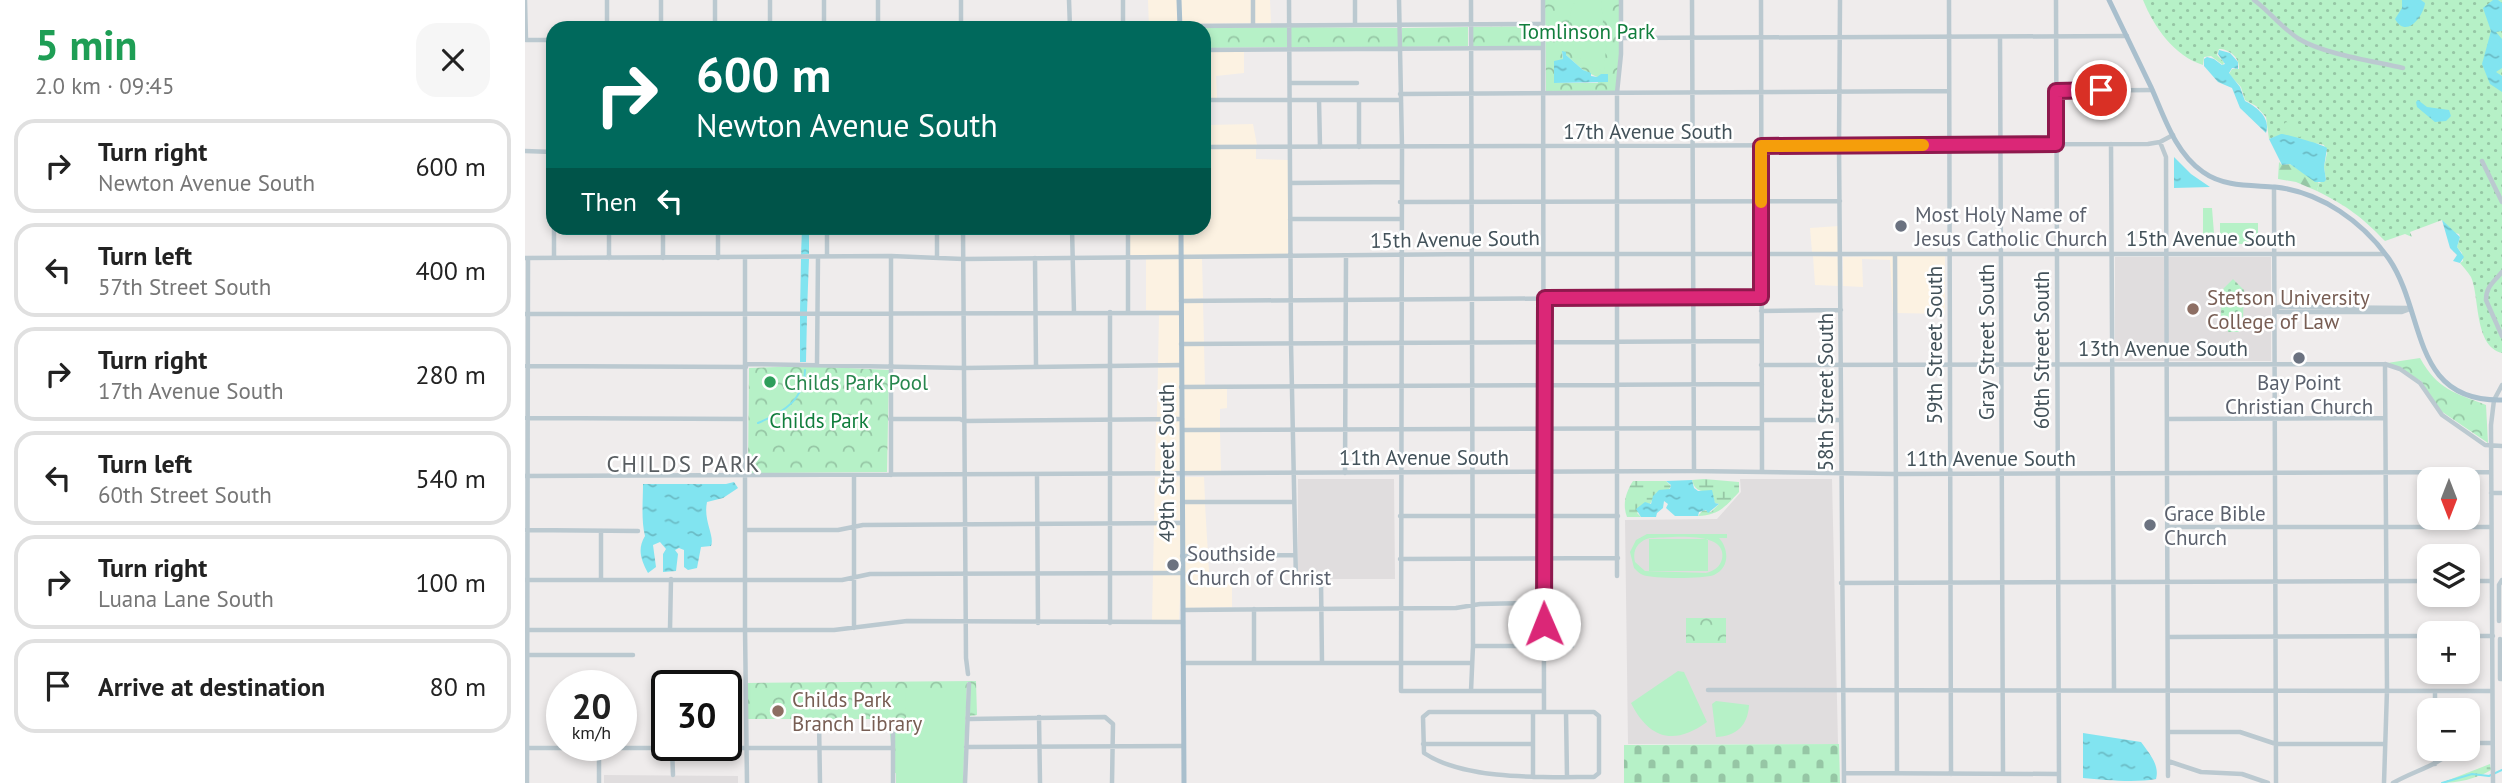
<!DOCTYPE html>
<html lang="en">
<head>
<meta charset="utf-8">
<style>
  body { margin:0; font-family:"PT Sans",sans-serif; background:#f6f6f6; color:#222; height:100vh; display:flex; flex-direction:column; font-size:26px; white-space:nowrap }
  * { box-sizing:border-box; margin:0 }
  p { font-size:23px; color:#767676 }
  .icon { flex:none; width:38px; height:38px; fill:none; stroke:currentColor; stroke-width:2; stroke-linecap:round; stroke-linejoin:round }
  .map { position:relative; flex:1; overflow:hidden }
  .drawer { display:flex; flex-direction:column; background:#fff; width:525px }
  .drawer>* { flex:none }
  .guide { position:absolute; left:21px; top:21px; width:665px; height:214px; border-radius:21px; box-shadow:0 4px 10px #0003; background:#00695c; color:#fff; overflow:hidden }
  .needle { width:46px; rotate:180deg }
  .tools { position:absolute; left:1892px; top:467px; display:grid; gap:14px }
  .tools a { display:grid; place-items:center; width:63px; height:63px; border-radius:14px; background:#fff; box-shadow:0 4px 10px #0003; font-size:35px }
  .speed { position:absolute; left:21px; top:670px; display:flex; gap:14px; font-size:35px; font-weight:700; text-align:center }
  .speed>* { display:grid; place-content:center; width:91px; height:91px; border-radius:50%; background:#fff; box-shadow:0 4px 10px #0003; line-height:1 }
  .speed small { font-size:18px; font-weight:400 }
  .speed .limit { border:4px solid #111; border-radius:10px; background:#fff; color:#111 }
  .pin { position:absolute; display:grid; place-items:center; width:60px; height:60px; color:#fff; margin:-30px; border:4px solid #fff; border-radius:50%; box-shadow:0 2px 7px #0007 }
  .me { position:absolute; width:77px; margin:-38px; rotate:359deg; stroke-linejoin:round; filter:drop-shadow(0 0 5px #0008) }
  .turn { display:flex; align-items:center; gap:24px; height:147px; padding:0 35px; font-size:32px }
  .turn .icon { width:91px; height:91px; stroke-width:2.5 }
  .turn b { display:block; font-size:49px; line-height:60px }
  .then { display:flex; align-items:center; height:66px; padding:0 35px; background:#0003; gap:14px; font-size:26px }
  .round { display:grid; place-items:center; flex:none; width:74px; height:74px; border-radius:21px; background:#f6f6f6 }
  .head { display:flex; align-items:center; justify-content:space-between; height:119px; padding:0 35px }
  h1 { font-size:42px; font-weight:700; line-height:52px; color:#1e9e55 }
  ul { padding:0; list-style:none }
  li { display:flex; align-items:center; gap:21px; height:94px; margin:0 14px 10px; padding:0 21px; border:4px solid #e0e0e0; border-radius:21px }
  li div { flex:1 }
  li b { display:block; font-size:26px }
  li em { font-style:normal }
  main { display:flex; flex:1; min-height:0 }
  .map>svg:first-child { display:block }
  .commercial { fill:#fcf2e2 }
  .education { fill:#e0ddde }
  .grass { fill:url(#grass-dots) }
  .forest { fill:url(#forest-firs) }
  .wetland { fill:url(#wetland-marsh) }
  .cemetery { fill:url(#cemetery-stones) }
  .park { fill:url(#park-crowns); fill-rule:evenodd }
  .garden { fill:#b6f1c7; fill-rule:evenodd }
  .water { fill:url(#water-ripples) }
  .lines { fill:none; stroke-linecap:round; stroke-linejoin:round }
  .stream { stroke:#81e4f0; stroke-width:2 }
  .minor { stroke:#bbc9d0; stroke-width:4.5 }
  .major { stroke:#a9bfcd; stroke-width:5 }
  .route-casing { stroke:#8e194d; stroke-width:18 }
  .route { stroke:#db2777; stroke-width:12 }
  .slow { stroke:#f59e0b; stroke-width:12 }
  .worship-dot { fill:#6b7280; stroke:#fff; stroke-width:2.5 }
  .education-dot { fill:#8d6e63; stroke:#fff; stroke-width:2.5 }
  .leisure-dot { fill:#2e9e5b; stroke:#fff; stroke-width:2.5 }
  .labels { text-anchor:middle; dominant-baseline:central; stroke-width:5; stroke-linejoin:round; paint-order:stroke }
  .park-label { font-size:21px; fill:#117e3d; stroke:#fff }
  .street-label { font-size:21px; fill:#43525a; stroke:#fff }
  .worship-label { font-size:21px; fill:#5b616d; stroke:#fff; text-anchor:start }
  .education-label { font-size:21px; fill:#785e54; stroke:#fff; text-anchor:start }
  .leisure-label { font-size:21px; fill:#27864d; stroke:#fff; text-anchor:start }
  .neighbourhood-label { font-size:23px; letter-spacing:2px; fill:#585d61; stroke:#fff }
</style>
</head>
<body>
<main>
<section class="drawer">
<div class="head"><div><h1>5 min</h1><p>2.0 km · 09:45</p></div><a class="round"><svg class="icon" aria-label="close" viewBox="0 0 24 24"><path d="M6 6l12 12M18 6L6 18"/></svg></a></div>
<ul>
<li><svg class="icon" aria-label="right" viewBox="0 0 24 24"><path d="M7 20v-9h11M14 6l5 5-5 5"/></svg><div><b>Turn right</b><p>Newton Avenue South</p></div><em>600 m</em></li>
<li><svg class="icon" aria-label="left" viewBox="0 0 24 24"><path d="M17 20v-9H6M10 6l-5 5 5 5"/></svg><div><b>Turn left</b><p>57th Street South</p></div><em>400 m</em></li>
<li><svg class="icon" aria-label="right" viewBox="0 0 24 24"><path d="M7 20v-9h11M14 6l5 5-5 5"/></svg><div><b>Turn right</b><p>17th Avenue South</p></div><em>280 m</em></li>
<li><svg class="icon" aria-label="left" viewBox="0 0 24 24"><path d="M17 20v-9H6M10 6l-5 5 5 5"/></svg><div><b>Turn left</b><p>60th Street South</p></div><em>540 m</em></li>
<li><svg class="icon" aria-label="right" viewBox="0 0 24 24"><path d="M7 20v-9h11M14 6l5 5-5 5"/></svg><div><b>Turn right</b><p>Luana Lane South</p></div><em>100 m</em></li>
<li><svg class="icon" aria-label="arrive" viewBox="0 0 24 24"><path d="M6 21V4h12l-3 4 3 4H6"/></svg><div><b>Arrive at destination</b></div><em>80 m</em></li>
</ul>
</section>
<div class="map">
<svg width="1977" height="783" viewBox="0 0 1977 783">
  <defs>
    <pattern id="grass-dots" width="8" height="8" patternUnits="userSpaceOnUse" patternTransform="scale(1.75)"><rect width="8" height="8" fill="#b6f1c7"/><path d="M2 2h.1M6 6h.1" fill="none" stroke="#96c6a5" stroke-width="1.8" stroke-linecap="round"/></pattern>
    <pattern id="forest-firs" width="22" height="20" patternUnits="userSpaceOnUse" patternTransform="scale(1.75)"><rect width="22" height="20" fill="#b6f1c7"/><path d="M5 1l3.5 6h-7zM16 11l3.5 6h-7z" fill="#96c6a5"/></pattern>
    <pattern id="wetland-marsh" width="20" height="14" patternUnits="userSpaceOnUse" patternTransform="scale(1.75)"><rect width="20" height="14" fill="#b6f1c7"/><path d="M1 5h8M5 5V1M11 12h8M15 12V8" fill="none" stroke="#96c6a5"/></pattern>
    <pattern id="cemetery-stones" width="16" height="16" patternUnits="userSpaceOnUse" patternTransform="scale(1.75)"><rect width="16" height="16" fill="#b6f1c7"/><path d="M2 7V4a2 2 0 0 1 4 0v3zM10 15v-3a2 2 0 0 1 4 0v3z" fill="#96c6a5"/></pattern>
    <pattern id="park-crowns" width="20" height="18" patternUnits="userSpaceOnUse" patternTransform="scale(1.75)"><rect width="20" height="18" fill="#b6f1c7"/><path d="M2 6a3 3 0 1 1 6 0M12 15a3 3 0 1 1 6 0" fill="none" stroke="#96c6a5"/></pattern>
    <pattern id="water-ripples" width="26" height="14" patternUnits="userSpaceOnUse" patternTransform="scale(1.75)"><rect width="26" height="14" fill="#81e4f0"/><path d="M2 4q2-2 4 0t4 0M15 11q2-2 4 0t4 0" fill="none" stroke="#6bbbc5"/></pattern>
  </defs>
  <rect width="100%" height="100%" fill="#efecec"/>
  <!-- commercial -->
  <path class="commercial" d="M623 0H653V28H624Z
    M656 0H726V23L657 24Z
    M730 0H745L746 23H730Z
    M679 52H719V73L691 76 692 98H679Z
    M679 102H681L683 125 728 124 732 145H679Z
    M679 149H731V159L763 160V254L658 255 657 228H679Z
    M1314 226V253L1287 252 1285 228Z
    M654 228V255H605L604 229Z
    M1288 256 1314 257V286L1290 285Z
    M1368 256V313L1365 260 1337 259 1338 287 1318 286V257Z
    M1372 256H1420V314L1372 313Z
    M621 259H654V311L621 310Z
    M658 259H677L678 298 658 299Z
    M658 303H678L679 342H658Z
    M634 315H654V363H633Z
    M658 346H679L680 385H658Z
    M633 368H655V417H632Z
    M658 389H702V408L695 409V428H659Z
    M655 421V473H630L631 422Z
    M659 432H695L696 472 659 473Z
    M630 477H655V520L629 521Z
    M659 477H679L680 500H659Z
    M659 504H680L683 554H659Z
    M629 525H655L656 571H628Z
    M659 558H683L685 581H707V607L659 608Z
    M628 575H656L654 620H627Z"/>
  <!-- education -->
  <path class="education" d="M1590 257H1746V361H1590Z
    M773 479H869L870 579H773Z
    M1215 479H1307L1313 744H1103L1100 520 1192 519 1216 492Z
    M79 775 213 776V783H79Z"/>
  <!-- grass -->
  <path class="grass" d="M1618 0H1977V353C1949 346 1955 298 1946 277 1943 272 1939 268 1935 263L1938 261 1937 253 1932 247 1935 237 1934 234 1927 232 1917 220 1885 232 1887 237 1880 234 1860 241C1837 217 1822 206 1792 191L1794 183 1801 180 1799 167 1802 153 1799 145C1794 143 1788 144 1782 143 1766 138 1762 132 1744 139L1741 117 1731 106 1720 100 1716 87 1704 74 1707 69H1714C1715 58 1705 49 1694 49L1692 55 1699 62 1698 65 1686 56 1679 57 1678 65C1649 56 1629 27 1618 0Z
    M1708 279 1719 290 1718 318H1713L1714 332H1703V318H1696V295L1699 292 1697 290Z"/>
  <!-- forest -->
  <path class="forest" d="M1754 162 1757 165 1765 164 1794 183 1792 191 1771 182 1753 179Z"/>
  <!-- wetland -->
  <path class="wetland" d="M1179 479 1214 482V492C1200 507 1194 515 1173 516L1178 510 1186 512 1194 504 1190 503 1186 492C1175 491 1170 491 1167 480Z
    M1108 481H1141L1146 486 1143 491 1132 492 1125 504 1122 503 1112 513 1116 517H1102C1097 504 1101 492 1108 481Z
    M1965 764 1966 770C1951 779 1932 783 1916 783Z"/>
  <!-- cemetery -->
  <path class="cemetery" d="M1314 744 1315 783H1099V745Z"/>
  <!-- park -->
  <path class="park" d="M1020 0H1094V56L1091 91H1021ZM1037 52H1041V55L1058 70 1072 77 1073 83H1030L1038 59Z
    M1016 26V46H947V27Z
    M762 27V47L679 48V28Z
    M765 27 873 28V47H766Z
    M943 27V46L877 47V28Z
    M1895 358C1913 390 1930 393 1961 405L1963 443 1913 409 1896 381 1862 363Z
    M282 366 364 370 362 472 227 473 223 469 224 368Z
    M1161 618H1201V643H1161Z
    M451 681 452 715 445 716V682H442L438 783H380L379 774 370 773 369 720H366V743L363 719H223L222 683Z"/>
  <!-- garden -->
  <path class="garden" d="M1051 0H1076L1078 22 1075 26H1060L1044 22 1047 7Z
    M1065 34H1080L1082 37 1079 70C1060 67 1048 57 1047 37Z
    M1761 122 1778 128 1779 136 1774 137 1762 132 1758 125Z
    M1678 208H1687L1690 246H1678Z
    M1695 223H1733V244H1695Z
    M1122 534H1202V538H1194C1204 549 1205 568 1189 575 1179 579 1128 579 1118 575 1114 573 1113 572 1109 568L1105 552 1111 540ZM1125 538C1142 538 1203 529 1197 559 1195 567 1189 571 1181 573L1120 571 1110 562C1107 550 1113 541 1125 538Z
    M1124 539H1183V571H1124Z
    M1153 671 1159 672 1182 722C1149 746 1124 739 1106 703Z
    M380 689 437 690V783H371L370 719H381Z
    M1191 701 1224 705C1223 725 1212 736 1191 737L1187 704Z"/>
  <!-- water -->
  <path class="water" d="M1877 0H1896L1900 3C1898 17 1881 39 1870 19L1877 8Z
    M1968 0H1973L1977 3V31L1971 32 1977 39V68L1971 72 1977 76V92L1965 84 1957 64 1966 31 1958 8Z
    M1694 50 1705 53 1713 62V69L1707 68 1704 73 1715 87 1720 101C1732 107 1746 118 1741 133L1715 108 1707 88 1693 82 1679 66V59L1682 57 1689 59 1697 65 1700 64 1693 54Z
    M1037 51 1041 52V55L1058 70 1066 73V76L1072 77 1076 74H1083V82L1029 83V61L1038 59Z
    M1893 100 1902 107 1924 110 1926 116 1921 121 1910 122 1892 107 1891 102Z
    M1756 134C1761 134 1799 145 1802 148L1799 167 1801 180 1799 182H1790L1765 164 1757 165 1744 139Z
    M1649 157 1666 174 1685 187 1649 188Z
    M1917 220 1935 237 1932 247 1939 257 1935 263 1928 261 1932 255 1925 248Z
    M277 228H284V254L276 255Z
    M276 259H284L282 312H275Z
    M275 316H282L281 362H275Z
    M1167 480 1169 488 1173 491 1187 490 1190 503 1194 504 1183 513 1181 510 1174 512 1173 516H1150L1141 508 1143 504 1139 501 1138 508 1132 513 1131 517H1116L1111 509 1120 502 1126 504 1128 496 1134 490 1145 489 1146 485 1141 481Z
    M209 482 213 488 198 498 182 502C178 521 190 536 186 546L176 547 172 568 163 570 159 567V550L154 548 150 550 153 554 151 571 138 572V554L141 549 135 542 128 545 131 567 123 573C116 560 112 549 120 536 116 520 118 501 118 484H201Z
    M1558 733 1616 742C1624 753 1635 765 1631 779 1610 783 1580 780 1558 778Z"/>
  <g class="lines">
    <!-- stream -->
    <path class="stream" d="M233 423C259 412 279 400 280 370
      M1917 783 1947 774 1964 776 1977 770"/>
    <!-- minor -->
    <path class="minor" d="M0 0 1 40
      M82 0V28
      M190 0V28
      M245 0V28
      M299 0V28
      M353 0V28
      M436 0V28
      M544 0 545 28
      M598 0V28
      M728 0V25
      M764 0 766 343 771 581
      M874 0 877 147 876 691H1019
      M946 0 948 646 946 691
      M1018 0 1019 712
      M1167 0 1169 471
      M1236 0 1237 471
      M1315 0 1314 146 1319 783
      M1424 0 1426 774
      M1531 0 1534 783
      M1729 0C1745 12 1757 28 1774 39 1799 54 1848 61 1878 68
      M830 25V0
      M655 26 1018 24
      M136 28V0
      M1475 37 1478 774
      M1096 38 1602 36
      M1 40H28
      M679 50 1018 48
      M765 83H832
      M1531 91 1627 90
      M875 94 1424 91
      M679 100H875
      M794 100 795 147
      M834 101V147
      M1635 142 1641 157 1643 776
      M1586 144 1589 690
      M679 147 1623 144 1635 142 1648 135
      M0 151 28 152
      M1957 161 1977 202
      M765 183 876 182
      M1749 187 1751 783
      M875 202 1315 201
      M765 219H875
      M84 228V258
      M138 228V258
      M193 228V258
      M302 228V256
      M412 228V257
      M438 228 441 658 443 674
      M547 228 549 313
      M603 229V312
      M1370 254 1372 773
      M220 257V629L222 783
      M0 258 366 256 438 259 947 254H1860
      M29 258V228
      M510 258 511 366
      M1977 272C1969 282 1961 286 1961 300L1977 336
      M656 301 1236 297
      M1750 309 1754 307 1885 308
      M1750 310 1754 312H1877L1885 309
      M1236 311 1316 310
      M0 314 656 313
      M656 344 1236 341
      M221 364 439 368 656 365
      M292 364 293 257
      M1236 365 1860 364 1875 369 1895 383 1917 415 1960 445 1977 446
      M1 366 221 367
      M656 387 1237 384
      M1 418 220 419
      M365 419H435L439 421 657 419
      M1642 419 1860 418
      M1237 420H1316
      M657 430 1237 428
      M820 473 821 256
      M366 475V256
      M512 475 513 623
      M0 476 1169 471 1371 474 1966 472
      M1966 493H1977
      M657 502H769
      M875 516H1093
      M1642 527H1966
      M1 530 113 531
      M220 530H313L338 525 657 523
      M76 531V580
      M657 556 770 555
      M875 559 1093 558
      M1092 576V93L1096 54V0
      M0 580H317L345 574 657 573
      M796 581 797 663
      M1942 581H1967
      M1316 583 1904 581
      M729 609V663
      M658 610 931 608 955 604 1040 602
      M1974 621V585L1977 580
      M585 623V312
      M329 628V476
      M145 629 146 579
      M0 630H309L382 621 658 622
      M1942 636H1968
      M1643 637 1904 636
      M1975 639V679H1977
      M948 646H1047
      M1 655H108
      M658 663H947
      M1183 690 1967 691
      M1910 691V710
      M904 712H1069L1074 716V773L1069 777C1020 777 941 781 899 753L898 717Z
      M1008 712V777
      M1041 712 1042 777
      M514 717 515 783
      M444 719 580 717 588 724 587 783
      M294 721 295 783
      M368 722V783
      M1643 732H1715L1751 744H1859
      M1942 743H1967
      M898 744H1008
      M74 746V783
      M441 747 658 746
      M1 748H368
      M147 748 148 775
      M1910 749V764
      M1643 761 1676 772 1717 774 1743 783
      M1319 773 1534 774
      M2 783 3 258
      M440 783 444 684
      M1859 783 1862 690 1860 364
      M1868 783C1888 771 1913 766 1929 749
      M1968 783 1966 425 1969 400 1977 385"/>
    <!-- major -->
    <path class="major" d="M654 0 655 28
      M1584 0C1598 29 1612 58 1626 87 1639 116 1650 153 1678 172 1699 187 1725 185 1750 187 1796 192 1838 222 1864 259 1901 313 1885 402 1977 400
      M656 228 659 783"/>
  </g>
  <g class="lines">
    <!-- route casing -->
    <g class="route-casing">
      <path id="route" d="M1019 624 1020 298 1236 297V146L1531 144V91L1576 90"/>
    </g>
    <!-- route -->
    <use href="#route" class="route"/>
    <!-- slow -->
    <path class="slow" d="M1236 202V146L1398 145"/>
  </g>
  <!-- markers -->
  <g class="worship-dot">
    <circle cx="1376" cy="226" r="7"/>
    <circle cx="1774" cy="358" r="7"/>
    <circle cx="1625" cy="525" r="7"/>
    <circle cx="648" cy="565" r="7"/>
  </g>
  <g class="education-dot">
    <circle cx="1668" cy="309" r="7"/>
    <circle cx="253" cy="711" r="7"/>
  </g>
  <circle class="leisure-dot" cx="245" cy="382" r="7"/>
  <g class="labels">
    <!-- park labels -->
    <g class="park-label">
      <text x="1062" y="31">Tomlinson Park</text>
      <text x="294" y="420">Childs Park</text>
    </g>
    <!-- street labels -->
    <g class="street-label">
      <text x="1123" y="131">17th Avenue South</text>
      <text x="1686" y="238">15th Avenue South</text>
      <text transform="translate(930 239) rotate(-1)">15th Avenue South</text>
      <text transform="translate(1461 342) rotate(-90)">Gray Street South</text>
      <text transform="translate(1409 345) rotate(-90)">59th Street South</text>
      <text x="1638" y="348">13th Avenue South</text>
      <text transform="translate(1516 350) rotate(-90)">60th Street South</text>
      <text transform="translate(1300 392) rotate(-90)">58th Street South</text>
      <text x="899" y="457">11th Avenue South</text>
      <text x="1466" y="458">11th Avenue South</text>
      <text transform="translate(641 463) rotate(-90)">49th Street South</text>
    </g>
    <!-- worship labels -->
    <g class="worship-label">
      <text x="1390" y="214">Most Holy Name of<tspan x="1390" dy="24">Jesus Catholic Church</tspan></text>
      <text x="1774" y="382" text-anchor="middle">Bay Point<tspan x="1774" dy="24">Christian Church</tspan></text>
      <text x="1639" y="513">Grace Bible<tspan x="1639" dy="24">Church</tspan></text>
      <text x="662" y="553">Southside<tspan x="662" dy="24">Church of Christ</tspan></text>
    </g>
    <!-- education labels -->
    <g class="education-label">
      <text x="1682" y="297">Stetson University<tspan x="1682" dy="24">College of Law</tspan></text>
      <text x="267" y="699">Childs Park<tspan x="267" dy="24">Branch Library</tspan></text>
    </g>
    <!-- leisure labels -->
    <g class="leisure-label">
      <text x="259" y="382">Childs Park Pool</text>
    </g>
    <!-- neighbourhood labels -->
    <g class="neighbourhood-label">
      <text x="159" y="463">CHILDS PARK</text>
    </g>
  </g>
</svg>
<div class="tools">
<a><svg class="needle" viewBox="-14 -14 28 28"><path d="M0-13l5 13h-10z" fill="#e53935"/><path d="M0 13l5-13h-10z" fill="#767676"/></svg></a>
<a><svg class="icon" aria-label="layers" viewBox="0 0 24 24"><path d="M12 4l9 5-9 5-9-5zM3 14l9 5 9-5"/></svg></a>
<a>+</a>
<a>−</a>
</div>
<div class="speed"><div>20<small>km/h</small></div><div class="limit">30</div></div>
<div class="pin" style="left:1576px;top:90px;background:#d93025"><svg class="icon" aria-label="arrive" viewBox="0 0 24 24"><path d="M6 21V4h12l-3 4 3 4H6"/></svg></div>
<svg class="me" style="left:1019px;top:624px" viewBox="-20 -20 40 40"><circle r="19" fill="#fff"/><path d="M0-13L10 11 0 6-10 11z" fill="#db2777"/></svg>
<div class="guide">
<div class="turn"><svg class="icon" aria-label="right" viewBox="0 0 24 24"><path d="M7 20v-9h11M14 6l5 5-5 5"/></svg><div><b>600 m</b>Newton Avenue South</div></div>
<div class="then">Then<svg class="icon" aria-label="left" viewBox="0 0 24 24"><path d="M17 20v-9H6M10 6l-5 5 5 5"/></svg></div>
</div>
</div>
</main>
</body>
</html>
